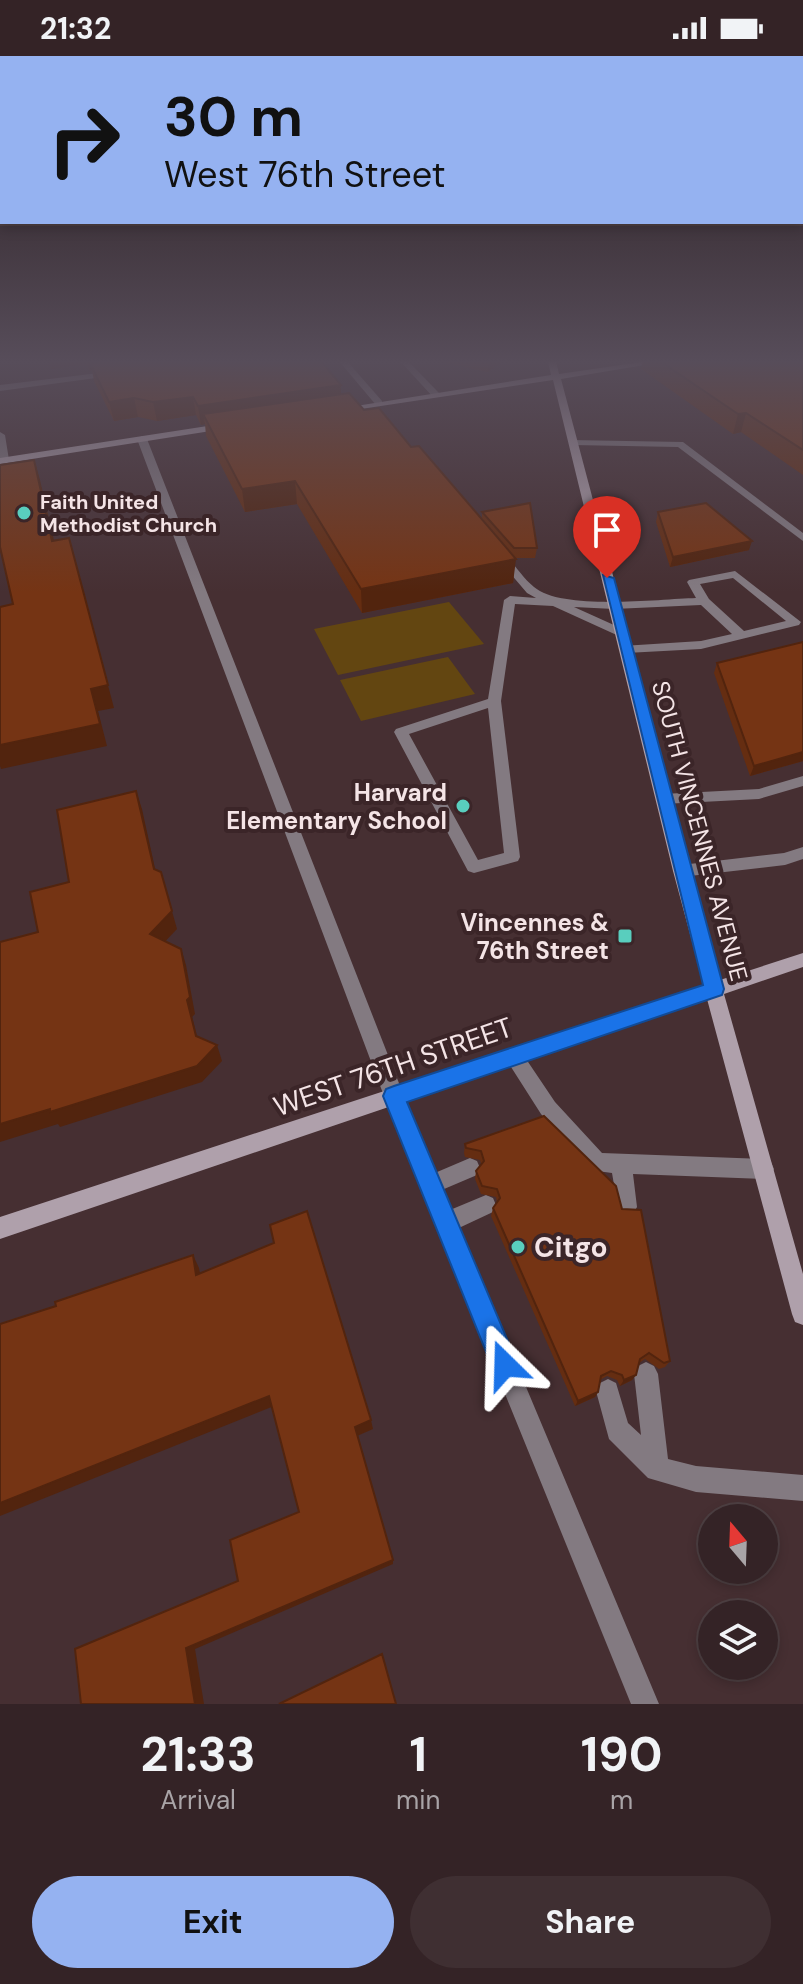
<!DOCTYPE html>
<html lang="en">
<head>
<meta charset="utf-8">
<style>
  body { margin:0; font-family:"DM Sans",sans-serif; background:#3f2f32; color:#f1f3f6; height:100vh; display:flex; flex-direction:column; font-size:30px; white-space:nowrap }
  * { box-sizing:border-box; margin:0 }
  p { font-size:26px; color:#a9a4a7 }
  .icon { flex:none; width:44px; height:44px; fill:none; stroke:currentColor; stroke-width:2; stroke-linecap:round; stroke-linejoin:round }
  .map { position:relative; height:1648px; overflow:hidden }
  .sheet { display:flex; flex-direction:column; background:#342326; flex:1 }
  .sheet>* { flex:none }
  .hud { position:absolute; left:0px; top:0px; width:804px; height:168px; box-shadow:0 4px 12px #0003,0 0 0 2px #4e4043; background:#95b2f1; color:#111; overflow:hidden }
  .needle { width:52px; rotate:341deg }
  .controls { position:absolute; left:698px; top:1448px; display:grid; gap:16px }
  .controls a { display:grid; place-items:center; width:80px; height:80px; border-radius:50%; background:#342326; box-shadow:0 4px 12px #0003,0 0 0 2px #4e4043; font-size:40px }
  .pin { position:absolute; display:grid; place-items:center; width:68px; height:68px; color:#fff; margin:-82px -34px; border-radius:50% 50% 50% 0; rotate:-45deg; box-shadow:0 0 8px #0007 }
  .pin .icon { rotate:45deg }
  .me { position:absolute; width:88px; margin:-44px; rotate:338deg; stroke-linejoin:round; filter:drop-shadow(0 0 6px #0008) }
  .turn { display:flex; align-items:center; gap:28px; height:168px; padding:0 32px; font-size:36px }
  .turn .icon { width:104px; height:104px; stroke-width:2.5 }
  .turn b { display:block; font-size:56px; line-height:68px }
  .eta { display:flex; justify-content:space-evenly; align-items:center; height:136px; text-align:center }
  .eta b { font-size:48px; font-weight:700; line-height:56px }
  .primary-button { display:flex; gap:16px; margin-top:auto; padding:16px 32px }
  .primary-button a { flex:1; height:92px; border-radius:48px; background:#95b2f1; color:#111; font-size:32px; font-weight:700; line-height:92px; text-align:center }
  .primary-button a+a { background:#3f2f32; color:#f1f3f6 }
  .status { display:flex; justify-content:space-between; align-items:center; height:56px; padding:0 40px; background:#342326; direction:ltr }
  .status svg { height:22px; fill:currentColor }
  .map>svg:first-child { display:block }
  .green { fill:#634611 }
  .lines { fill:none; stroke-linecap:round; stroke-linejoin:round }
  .lane { fill:#837a81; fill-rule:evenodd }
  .street { fill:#837a81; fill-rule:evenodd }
  .secondary { fill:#afa0ab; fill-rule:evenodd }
  .wall { fill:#652d11 }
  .shaded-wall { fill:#52240e }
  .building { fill:#753414; stroke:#52240e; stroke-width:2 }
  .route { fill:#1a73e8; stroke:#114b97; stroke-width:2 }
  .poi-dot { fill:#59cebe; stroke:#3b2528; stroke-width:3 }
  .labels { text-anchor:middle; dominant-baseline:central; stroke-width:8; stroke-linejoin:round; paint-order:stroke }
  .far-poi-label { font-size:20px; font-weight:bold; fill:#f4e4e6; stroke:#3b2528; text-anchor:start }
  .poi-label { font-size:24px; font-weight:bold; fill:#f4e4e6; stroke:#3b2528; text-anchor:end }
  .street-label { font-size:24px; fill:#f4e4e6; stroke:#3b2528 }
  .near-street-label { font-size:28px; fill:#f4e4e6; stroke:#3b2528 }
  .near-poi-label { font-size:28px; font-weight:bold; fill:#f4e4e6; stroke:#3b2528; text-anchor:start }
</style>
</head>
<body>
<div class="status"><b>21:32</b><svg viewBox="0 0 49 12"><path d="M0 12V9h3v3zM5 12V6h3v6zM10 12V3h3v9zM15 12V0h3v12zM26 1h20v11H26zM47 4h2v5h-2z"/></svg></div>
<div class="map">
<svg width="803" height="1648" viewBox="0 0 803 1648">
  <rect width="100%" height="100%" fill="#462f32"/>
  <!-- green -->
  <path class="green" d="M449 546 484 588 338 619 314 573Z
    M448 601 475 638 361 665 340 624Z"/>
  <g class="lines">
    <!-- lane -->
    <path class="lane" d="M400 305H408L439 337V341H433Z
      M115 315 118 319 0 335V329Z
      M497 498H505C514 508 523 522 534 531 562 555 659 543 696 542L687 526 689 524 735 515 801 566 799 569 701 593 626 597 620 593 622 590 701 585 732 578 701 549 614 553 574 551 625 574 627 577 621 581 553 550 515 548 501 645 520 801 518 805 474 817 468 815 394 676 396 673 488 643 504 544 510 540 536 542 527 537 497 502ZM733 522 786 565 744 575 709 543 700 528ZM488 652 504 797 478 804 409 678Z
      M803 720V730L759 743 663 748 656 743 663 738 759 733Z
      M803 791V803L785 809 681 821 673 815 681 809 784 797Z
      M513 992 520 994 555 1046 602 1097 764 1103 771 1106 774 1113 771 1120 764 1123 633 1118 637 1151 633 1158 626 1161 619 1158 612 1117 590 1114 541 1058 504 1000 506 994Z
      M470 1102 477 1105 480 1112 477 1119 430 1139 423 1136 420 1129 423 1122Z
      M486 1139 493 1142 496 1149 493 1156 446 1178 438 1175 435 1167 438 1159Z
      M646 1306 654 1310 658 1318 668 1403 696 1410 803 1419V1445L696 1436 648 1422 609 1383 596 1335 600 1327 608 1323 616 1327 628 1367 641 1379 634 1318 638 1310Z"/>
    <!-- street -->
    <path class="street" d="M339 305H347L382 345V349H376Z
      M0 376 5 379 9 404 4 407 0 405Z
      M142 380 147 383 404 1040 659 1648H631L384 1040 137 383Z
      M570 384 683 386 803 477V485L678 391 573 389 570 388Z"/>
    <!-- secondary -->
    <path class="secondary" d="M548 305H556L559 318 648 305H668L561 323 720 924 803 897V911L724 938 803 1218V1269L795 1266 792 1258 707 943 0 1183V1161L704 930 673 815 553 324 341 356 337 353 551 319Z
      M227 367 232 370 230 372 0 408V402Z"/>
  </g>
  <!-- wall -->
  <path class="wall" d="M49 305H321L341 329V338L364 354 411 391 482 463V456L537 492 535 502H515L513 527 362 557 297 448 245 456 206 380 205 368 201 369 196 359 157 365 138 361 114 365 94 325 92 314 90 315 86 308 51 313Z
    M437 305H502L488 316Z
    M643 305H803V419L741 376 733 378 641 313Z
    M658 456 749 494 670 511 656 466Z
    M803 586V705L750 720 714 617 717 607Z
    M465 1088 622 1153 670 1305 665 1311 659 1313 645 1303 639 1307 632 1324 620 1330 617 1324 607 1320 600 1324 598 1336 595 1341 575 1350 491 1160 493 1152 497 1146 496 1141 481 1138 475 1123 476 1115 481 1108 480 1104 465 1101 464 1097Z"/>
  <!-- shaded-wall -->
  <path class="shaded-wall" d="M49 305H86V308L51 313Z
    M87 305H167L90 307 92 314 90 315Z
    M489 305H502L488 316Z
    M341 329V348L203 358 205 368 201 369 198 350Z
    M193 341 196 359 157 365 153 346Z
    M134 342 138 361 114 365 109 346Z
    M746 357 741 376 733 378 738 358Z
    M34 404 40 424 59 506 52 485Z
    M295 425 297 448 245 456 242 433Z
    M69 482 114 652 98 655 107 690 1 713 0 710V689Z
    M752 485 749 494 670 511 673 501Z
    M516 503 513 527 362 557 361 533Z
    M803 696V705L750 720 754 710Z
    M136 735 142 753 159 831 154 813Z
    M161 816 177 873 156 895 150 878Z
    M181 893 186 909 195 958 192 961 201 996 187 944Z
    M217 989 222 1005 202 1026 60 1071 58 1068 0 1086V1068Z
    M193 1199 199 1212 203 1232 196 1219Z
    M636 1319 632 1324 620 1330 624 1324Z
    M598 1336 595 1341 575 1350 578 1345Z
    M269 1340 274 1350 0 1460V1447Z
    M371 1364 373 1373 357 1380 355 1371Z
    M393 1504V1508L195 1593 204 1648H195L186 1592Z"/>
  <!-- building -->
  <path class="building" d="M104 305H321L341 329 198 350 193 341 153 346 134 342 109 346 90 307Z
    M660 305H803V394L746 357 738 358Z
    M349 337 364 354 379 352 411 391 419 390 516 503 361 533 295 425 242 433 203 358Z
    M34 404 52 485 69 482 108 629 91 633 100 668 0 689V551L13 548 0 491V409Z
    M530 447 537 492H514L482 456Z
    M706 447 752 485 673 501 658 456Z
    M803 586V696L754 710 717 607Z
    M136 735 154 813 161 816 172 855 150 878 181 893 190 941 187 944 196 980 217 989 197 1010 50 1056V1053L0 1068V886L38 876 30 836 69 826 57 754Z
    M544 1060 616 1130 622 1153 641 1154 670 1305 664 1307 649 1297 640 1303 636 1319 624 1324 622 1319 611 1315 601 1320 598 1336 578 1345 493 1152 500 1142 497 1133 482 1130 476 1115 484 1105 481 1095 466 1092 465 1088Z
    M307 1155 371 1364 355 1371 393 1504 186 1592 195 1648H81L75 1593 238 1525 230 1484 299 1456 269 1340 0 1447V1268L56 1250 55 1246 193 1199 196 1219 274 1187 270 1169Z
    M382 1598 396 1648H279Z"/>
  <!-- sky -->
  <linearGradient id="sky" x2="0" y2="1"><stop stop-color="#261a1c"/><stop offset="0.57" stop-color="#574d5a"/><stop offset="1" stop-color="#574d5a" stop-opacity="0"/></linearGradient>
  <rect width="803" height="536" fill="url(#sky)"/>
  <!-- route -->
  <path class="route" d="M603 519 614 522 724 933 722 939 407 1046 518 1309 514 1318 505 1322 495 1318 383 1040 386 1033 394 1030 703 929Z"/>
  <!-- markers -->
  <g class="poi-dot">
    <circle cx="24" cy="457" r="8"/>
    <circle cx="463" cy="750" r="8"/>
    <rect x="617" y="872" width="16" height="16" rx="4"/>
    <circle cx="518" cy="1191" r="8"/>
  </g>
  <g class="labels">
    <!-- far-poi labels -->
    <g class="far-poi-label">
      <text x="40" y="446">Faith United<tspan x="40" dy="23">Methodist Church</tspan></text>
    </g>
    <!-- poi labels -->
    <g class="poi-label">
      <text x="447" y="736">Harvard<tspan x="447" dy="28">Elementary School</tspan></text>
      <text x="609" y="866">Vincennes &amp;<tspan x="609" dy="28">76th Street</tspan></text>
    </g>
    <!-- street labels -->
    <g class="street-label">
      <text transform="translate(700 775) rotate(75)">SOUTH VINCENNES AVENUE</text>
    </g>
    <!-- near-street labels -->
    <g class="near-street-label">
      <text transform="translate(393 1011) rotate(-19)">WEST 76TH STREET</text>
    </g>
    <!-- near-poi labels -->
    <g class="near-poi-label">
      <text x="534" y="1191">Citgo</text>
    </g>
  </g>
</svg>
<div class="controls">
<a><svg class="needle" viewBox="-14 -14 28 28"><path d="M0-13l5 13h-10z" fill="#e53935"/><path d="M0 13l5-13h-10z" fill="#a9a4a7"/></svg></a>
<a><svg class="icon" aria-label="layers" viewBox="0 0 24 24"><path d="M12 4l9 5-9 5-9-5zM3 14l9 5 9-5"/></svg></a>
</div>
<div class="pin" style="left:607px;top:522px;background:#d93025"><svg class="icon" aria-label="arrive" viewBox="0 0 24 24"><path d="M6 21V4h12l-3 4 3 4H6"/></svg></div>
<svg class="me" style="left:505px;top:1309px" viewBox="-20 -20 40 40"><path d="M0-17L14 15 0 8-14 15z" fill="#1a73e8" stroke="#fff" stroke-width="4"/></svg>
<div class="hud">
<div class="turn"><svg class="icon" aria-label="right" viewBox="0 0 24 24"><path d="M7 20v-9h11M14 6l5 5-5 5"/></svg><div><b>30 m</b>West 76th Street</div></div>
</div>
</div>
<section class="sheet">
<div class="eta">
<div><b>21:33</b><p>Arrival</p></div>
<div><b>1</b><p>min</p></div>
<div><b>190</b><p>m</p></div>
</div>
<div class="primary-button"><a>Exit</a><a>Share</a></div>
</section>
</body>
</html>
